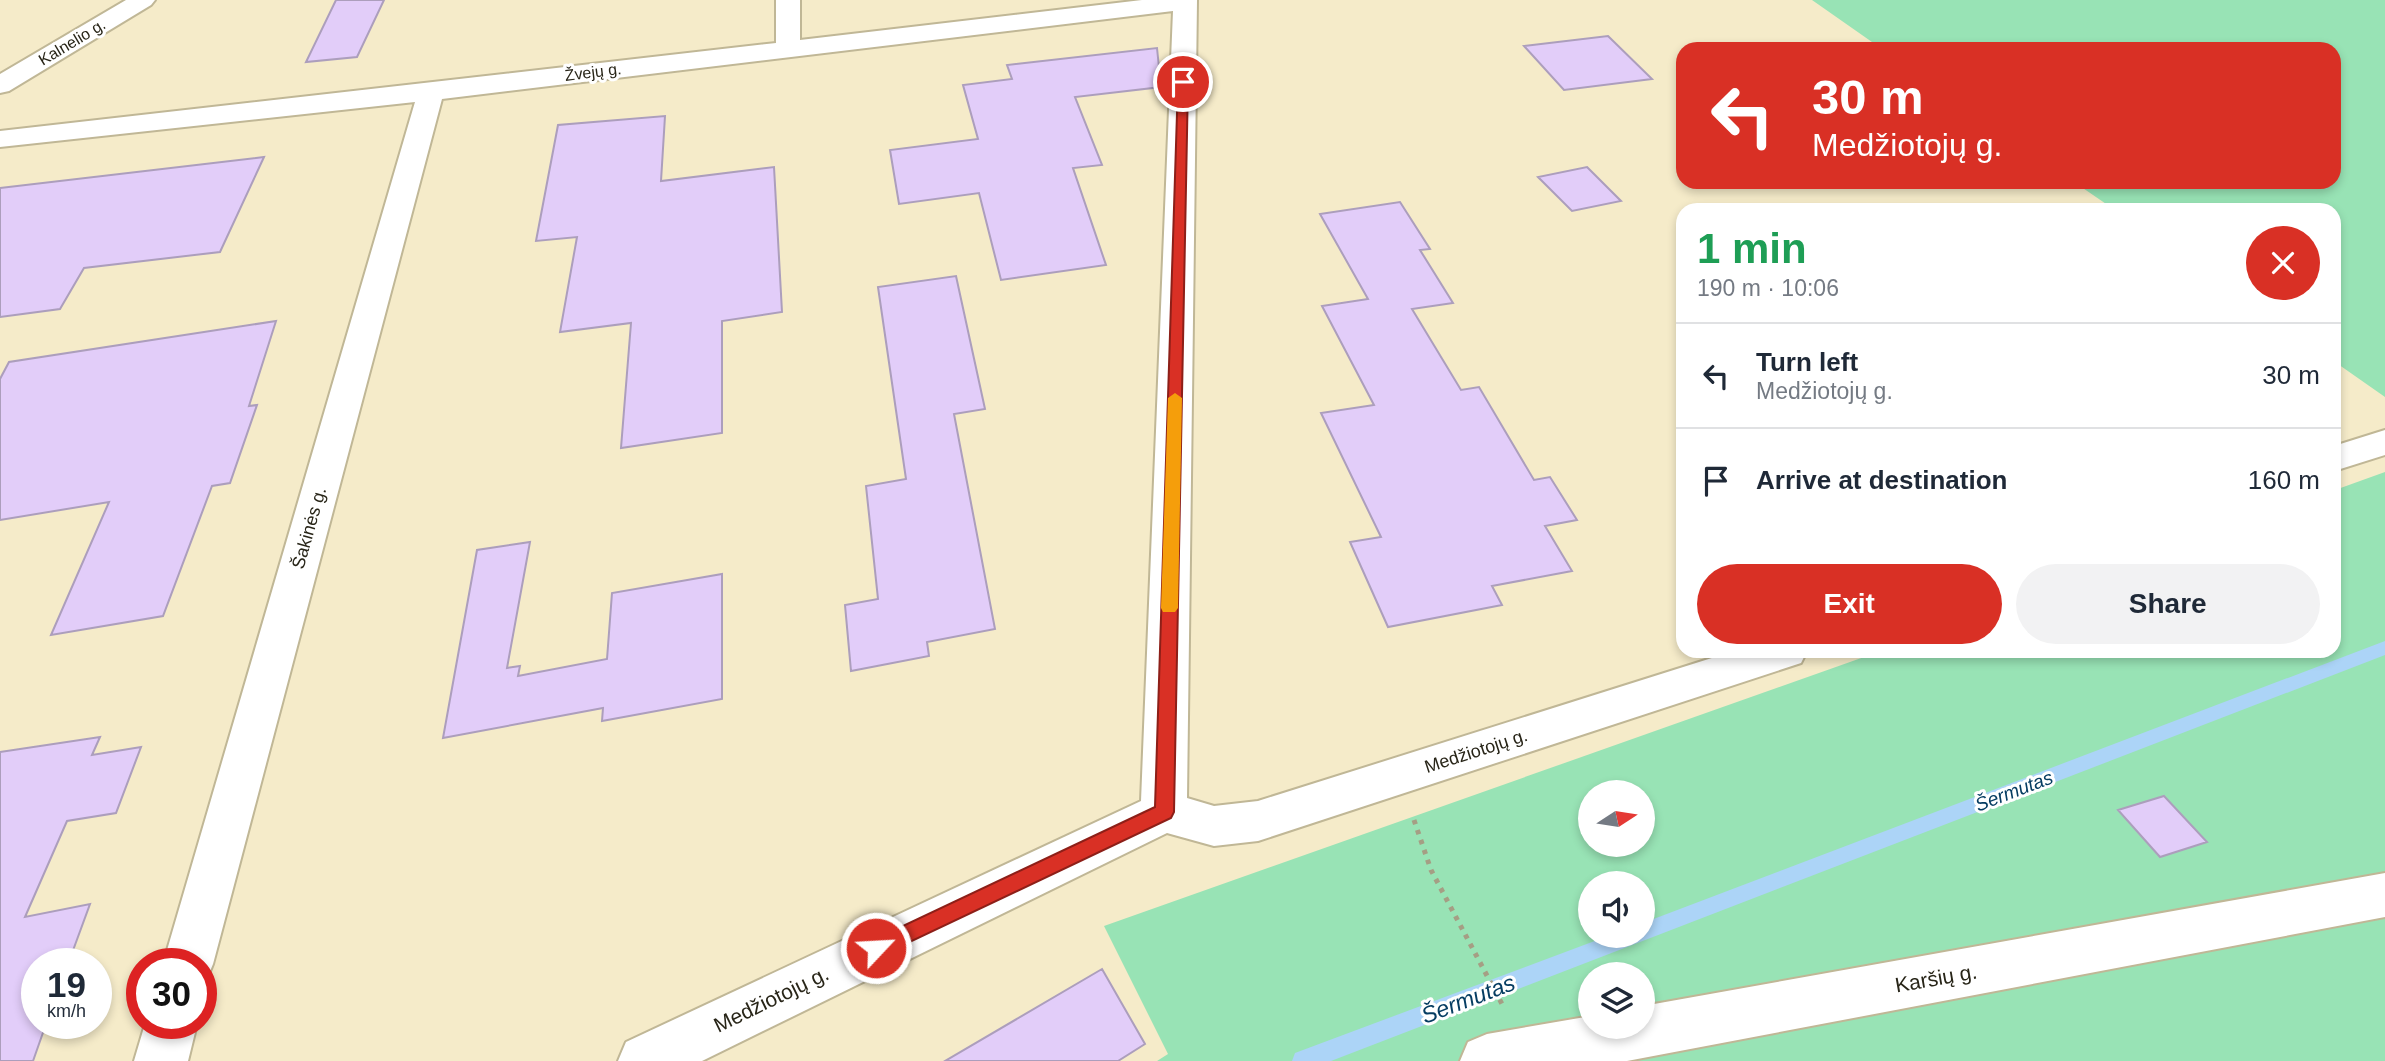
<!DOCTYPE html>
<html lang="en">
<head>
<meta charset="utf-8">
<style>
  body { margin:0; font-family:Helvetica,sans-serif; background:#f2f2f3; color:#1f2937; height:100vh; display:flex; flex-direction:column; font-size:26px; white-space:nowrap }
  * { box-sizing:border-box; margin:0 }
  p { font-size:23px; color:#747a83 }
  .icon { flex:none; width:38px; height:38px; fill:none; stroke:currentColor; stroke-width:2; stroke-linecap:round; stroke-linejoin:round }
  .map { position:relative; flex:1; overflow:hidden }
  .details { position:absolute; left:1676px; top:203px; width:665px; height:455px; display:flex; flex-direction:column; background:#fff; border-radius:21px; box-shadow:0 4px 10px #0003 }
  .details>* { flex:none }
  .top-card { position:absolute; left:1676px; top:42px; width:665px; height:147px; border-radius:21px; box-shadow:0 4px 10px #0003; background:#d93025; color:#fff; overflow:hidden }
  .needle { width:46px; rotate:78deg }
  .controls { position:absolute; left:1578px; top:780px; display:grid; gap:14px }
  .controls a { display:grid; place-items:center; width:77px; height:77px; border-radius:50%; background:#fff; box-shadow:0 4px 10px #0003; font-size:35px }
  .speed { position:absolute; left:21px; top:948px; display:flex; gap:14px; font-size:35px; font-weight:700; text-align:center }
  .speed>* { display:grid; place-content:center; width:91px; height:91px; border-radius:50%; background:#fff; box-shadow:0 4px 10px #0003; line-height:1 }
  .speed small { font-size:18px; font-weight:400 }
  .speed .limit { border:10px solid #d22; background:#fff; color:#111 }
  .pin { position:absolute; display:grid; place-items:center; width:60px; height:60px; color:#fff; margin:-30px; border:4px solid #fff; border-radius:50%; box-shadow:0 2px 7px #0007 }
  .me { position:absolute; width:77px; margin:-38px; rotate:65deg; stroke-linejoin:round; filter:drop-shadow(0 0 5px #0008) }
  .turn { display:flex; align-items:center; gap:24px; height:147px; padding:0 21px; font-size:32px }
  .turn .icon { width:91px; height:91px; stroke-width:2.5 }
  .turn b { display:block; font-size:49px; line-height:60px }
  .round { display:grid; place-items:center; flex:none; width:74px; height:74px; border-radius:37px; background:#f2f2f3 }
  .overview { display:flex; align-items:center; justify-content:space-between; height:119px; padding:0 21px }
  h1 { font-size:42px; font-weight:700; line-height:52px; color:#1e9e55 }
  .action { display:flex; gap:14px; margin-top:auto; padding:14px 21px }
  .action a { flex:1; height:80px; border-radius:42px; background:#d93025; color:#fff; font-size:28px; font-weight:700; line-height:80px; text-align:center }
  .action a+a { background:#f2f2f3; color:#1f2937 }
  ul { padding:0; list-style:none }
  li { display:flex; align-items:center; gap:21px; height:105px; padding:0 21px; border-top:2px solid #e0e1e3 }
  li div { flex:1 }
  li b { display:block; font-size:26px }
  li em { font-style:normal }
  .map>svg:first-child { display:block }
  .green { fill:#98e3b5; fill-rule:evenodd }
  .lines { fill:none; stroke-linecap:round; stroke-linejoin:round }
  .stream { fill:#acd4f7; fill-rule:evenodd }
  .building { fill:#e2cdf9; stroke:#ac9ebc; stroke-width:2 }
  .minor-casing { stroke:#c0b796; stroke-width:4 }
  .path { stroke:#a59e84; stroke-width:5; stroke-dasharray:4.5 6; stroke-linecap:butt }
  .minor { fill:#fff; fill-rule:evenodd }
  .route { fill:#d93025; stroke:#8d1f18; stroke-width:2 }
  .slow { fill:#f59e0b }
  .labels { text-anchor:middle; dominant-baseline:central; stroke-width:6; stroke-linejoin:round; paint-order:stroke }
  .far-street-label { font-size:16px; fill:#282518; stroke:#fff }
  .street-label { font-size:18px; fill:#282518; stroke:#fff }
  .water-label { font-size:19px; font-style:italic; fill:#063d62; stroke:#fff }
  .near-street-label { font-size:21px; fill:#282518; stroke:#fff }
  .near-water-label { font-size:23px; font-style:italic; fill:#063d62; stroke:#fff }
</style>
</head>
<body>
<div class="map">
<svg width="2385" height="1061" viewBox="0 0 2385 1061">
  <rect width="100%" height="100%" fill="#f5ebc9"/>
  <!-- green -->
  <path class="green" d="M1812 0H2385V397L2335 362 2334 210H2115L2074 182H2334V49H1882Z
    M2385 472V1061H1157L1168 1054 1104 926 1881 651H2334L2335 490ZM1591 793H1643V845H1591ZM1591 884H1643V936H1591ZM1591 975H1643V1027H1591Z"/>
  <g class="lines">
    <!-- stream -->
    <path class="stream" d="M2385 641V655L1331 1061H1292L1295 1053 1303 1050 1608 936H1643V923Z"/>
  </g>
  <!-- building -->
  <path class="building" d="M336 0H384L357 57 306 62Z
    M1608 36 1652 79 1564 90 1524 46Z
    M1157 48 1161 87 1075 97 1102 165 1073 168 1106 265 1001 280 979 193 899 204 890 150 978 139 963 85 1012 79 1007 65Z
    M665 116 661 181 774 167 782 312 722 321V433L621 448 631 323 560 332 577 237 536 241 558 125Z
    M264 157 220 252 84 268 60 309 0 317V188Z
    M1587 167 1621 201 1572 211 1538 177Z
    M1400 202 1430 249 1420 250 1453 303 1412 309 1461 390 1479 387 1534 480 1550 477 1577 520 1545 526 1572 571 1492 586 1502 605 1388 627 1350 542 1381 537 1321 413 1374 405 1322 306 1368 299 1320 214Z
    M956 276 985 409 954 414 995 629 927 642 929 656 851 671 845 605 878 599 866 486 906 479 878 287Z
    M276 321 249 406 257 405 230 483 212 486 163 616 51 635 109 502 0 520V379L9 362Z
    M530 542 507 668 520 666 518 676 607 659 612 593 722 574V699L602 721 603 708 443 738 477 550Z
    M100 737 92 755 141 747 116 813 67 821 25 917 90 904 68 964H37V1024H46L33 1061H0V752Z
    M2164 796 2207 842 2160 857 2118 810Z
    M1102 969 1145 1044 1118 1061H945Z"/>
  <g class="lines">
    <!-- minor casing -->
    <g class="minor-casing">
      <path id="minor" d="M126 0H155L151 5 9 91 0 93V74Z
        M776 0H800V40L1142 0H1197L1187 798 1214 806 1258 801 1734 651H1807L1801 663 1258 841 1214 846 1167 833 702 1061H618L626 1042 1141 801 1173 11 442 99 213 964 206 981 201 983V964H163L415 102 0 147V131L776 43Z
        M2385 430V455L2334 471V446Z
        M2385 873V917L1627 1061H1460L1468 1042 1487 1034 1591 1016V1027H1643V1006Z
        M145 1024H197L188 1061H134Z"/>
    </g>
    <!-- path -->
    <path class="path" d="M1414 820 1431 870 1502 1004"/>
    <!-- minor -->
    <use href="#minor" class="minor"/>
  </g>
  <!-- route -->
  <path class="route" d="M1183 79 1188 82 1174 812 1171 818 876 958 869 955 865 948 869 942 1155 807 1178 82Z"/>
  <!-- slow -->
  <path class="slow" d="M1175 393 1182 398 1178 608 1175 612H1163L1161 608 1168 398Z"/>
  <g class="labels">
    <!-- far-street labels -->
    <g class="far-street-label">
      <text transform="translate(72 42) rotate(-31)">Kalnelio g.</text>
      <text transform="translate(593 72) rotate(-7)">Žvejų g.</text>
    </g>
    <!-- street labels -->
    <g class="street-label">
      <text transform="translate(309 528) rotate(-74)">Šakinės g.</text>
      <text transform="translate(1476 751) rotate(-18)">Medžiotojų g.</text>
    </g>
    <!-- water labels -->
    <g class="water-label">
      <text transform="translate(2014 791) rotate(-21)">Šermutas</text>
    </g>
    <!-- near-street labels -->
    <g class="near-street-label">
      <text transform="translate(1936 978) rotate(-10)">Karšių g.</text>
      <text transform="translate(771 999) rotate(-26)">Medžiotojų g.</text>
    </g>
    <!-- near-water labels -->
    <g class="near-water-label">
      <text transform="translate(1468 999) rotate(-21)">Šermutas</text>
    </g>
  </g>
</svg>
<div class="controls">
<a><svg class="needle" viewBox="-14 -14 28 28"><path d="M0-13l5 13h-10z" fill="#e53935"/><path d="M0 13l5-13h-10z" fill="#747a83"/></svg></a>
<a><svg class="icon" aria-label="sound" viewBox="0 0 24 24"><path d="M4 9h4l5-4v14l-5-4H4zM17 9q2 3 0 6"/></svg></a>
<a><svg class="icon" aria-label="layers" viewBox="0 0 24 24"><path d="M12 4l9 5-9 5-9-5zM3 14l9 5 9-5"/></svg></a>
</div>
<div class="speed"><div>19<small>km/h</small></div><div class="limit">30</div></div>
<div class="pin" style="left:1183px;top:82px;background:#d93025"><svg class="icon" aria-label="arrive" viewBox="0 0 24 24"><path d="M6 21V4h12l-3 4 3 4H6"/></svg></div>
<svg class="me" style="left:876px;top:948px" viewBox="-20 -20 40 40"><circle r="17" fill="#d93025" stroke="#fff" stroke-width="3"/><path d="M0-11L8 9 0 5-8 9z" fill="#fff"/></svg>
<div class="top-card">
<div class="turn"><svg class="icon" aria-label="left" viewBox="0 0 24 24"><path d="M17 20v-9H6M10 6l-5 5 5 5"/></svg><div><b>30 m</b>Medžiotojų g.</div></div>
</div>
<section class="details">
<div class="overview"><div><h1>1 min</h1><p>190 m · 10:06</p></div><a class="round" style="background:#d93025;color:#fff"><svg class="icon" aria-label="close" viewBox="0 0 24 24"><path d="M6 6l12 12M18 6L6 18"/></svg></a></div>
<ul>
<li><svg class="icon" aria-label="left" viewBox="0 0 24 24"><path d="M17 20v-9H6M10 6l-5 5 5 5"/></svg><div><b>Turn left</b><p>Medžiotojų g.</p></div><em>30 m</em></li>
<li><svg class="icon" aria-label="arrive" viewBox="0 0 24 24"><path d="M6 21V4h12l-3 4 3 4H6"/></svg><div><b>Arrive at destination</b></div><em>160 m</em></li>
</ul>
<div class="action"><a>Exit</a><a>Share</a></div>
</section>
</div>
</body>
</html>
